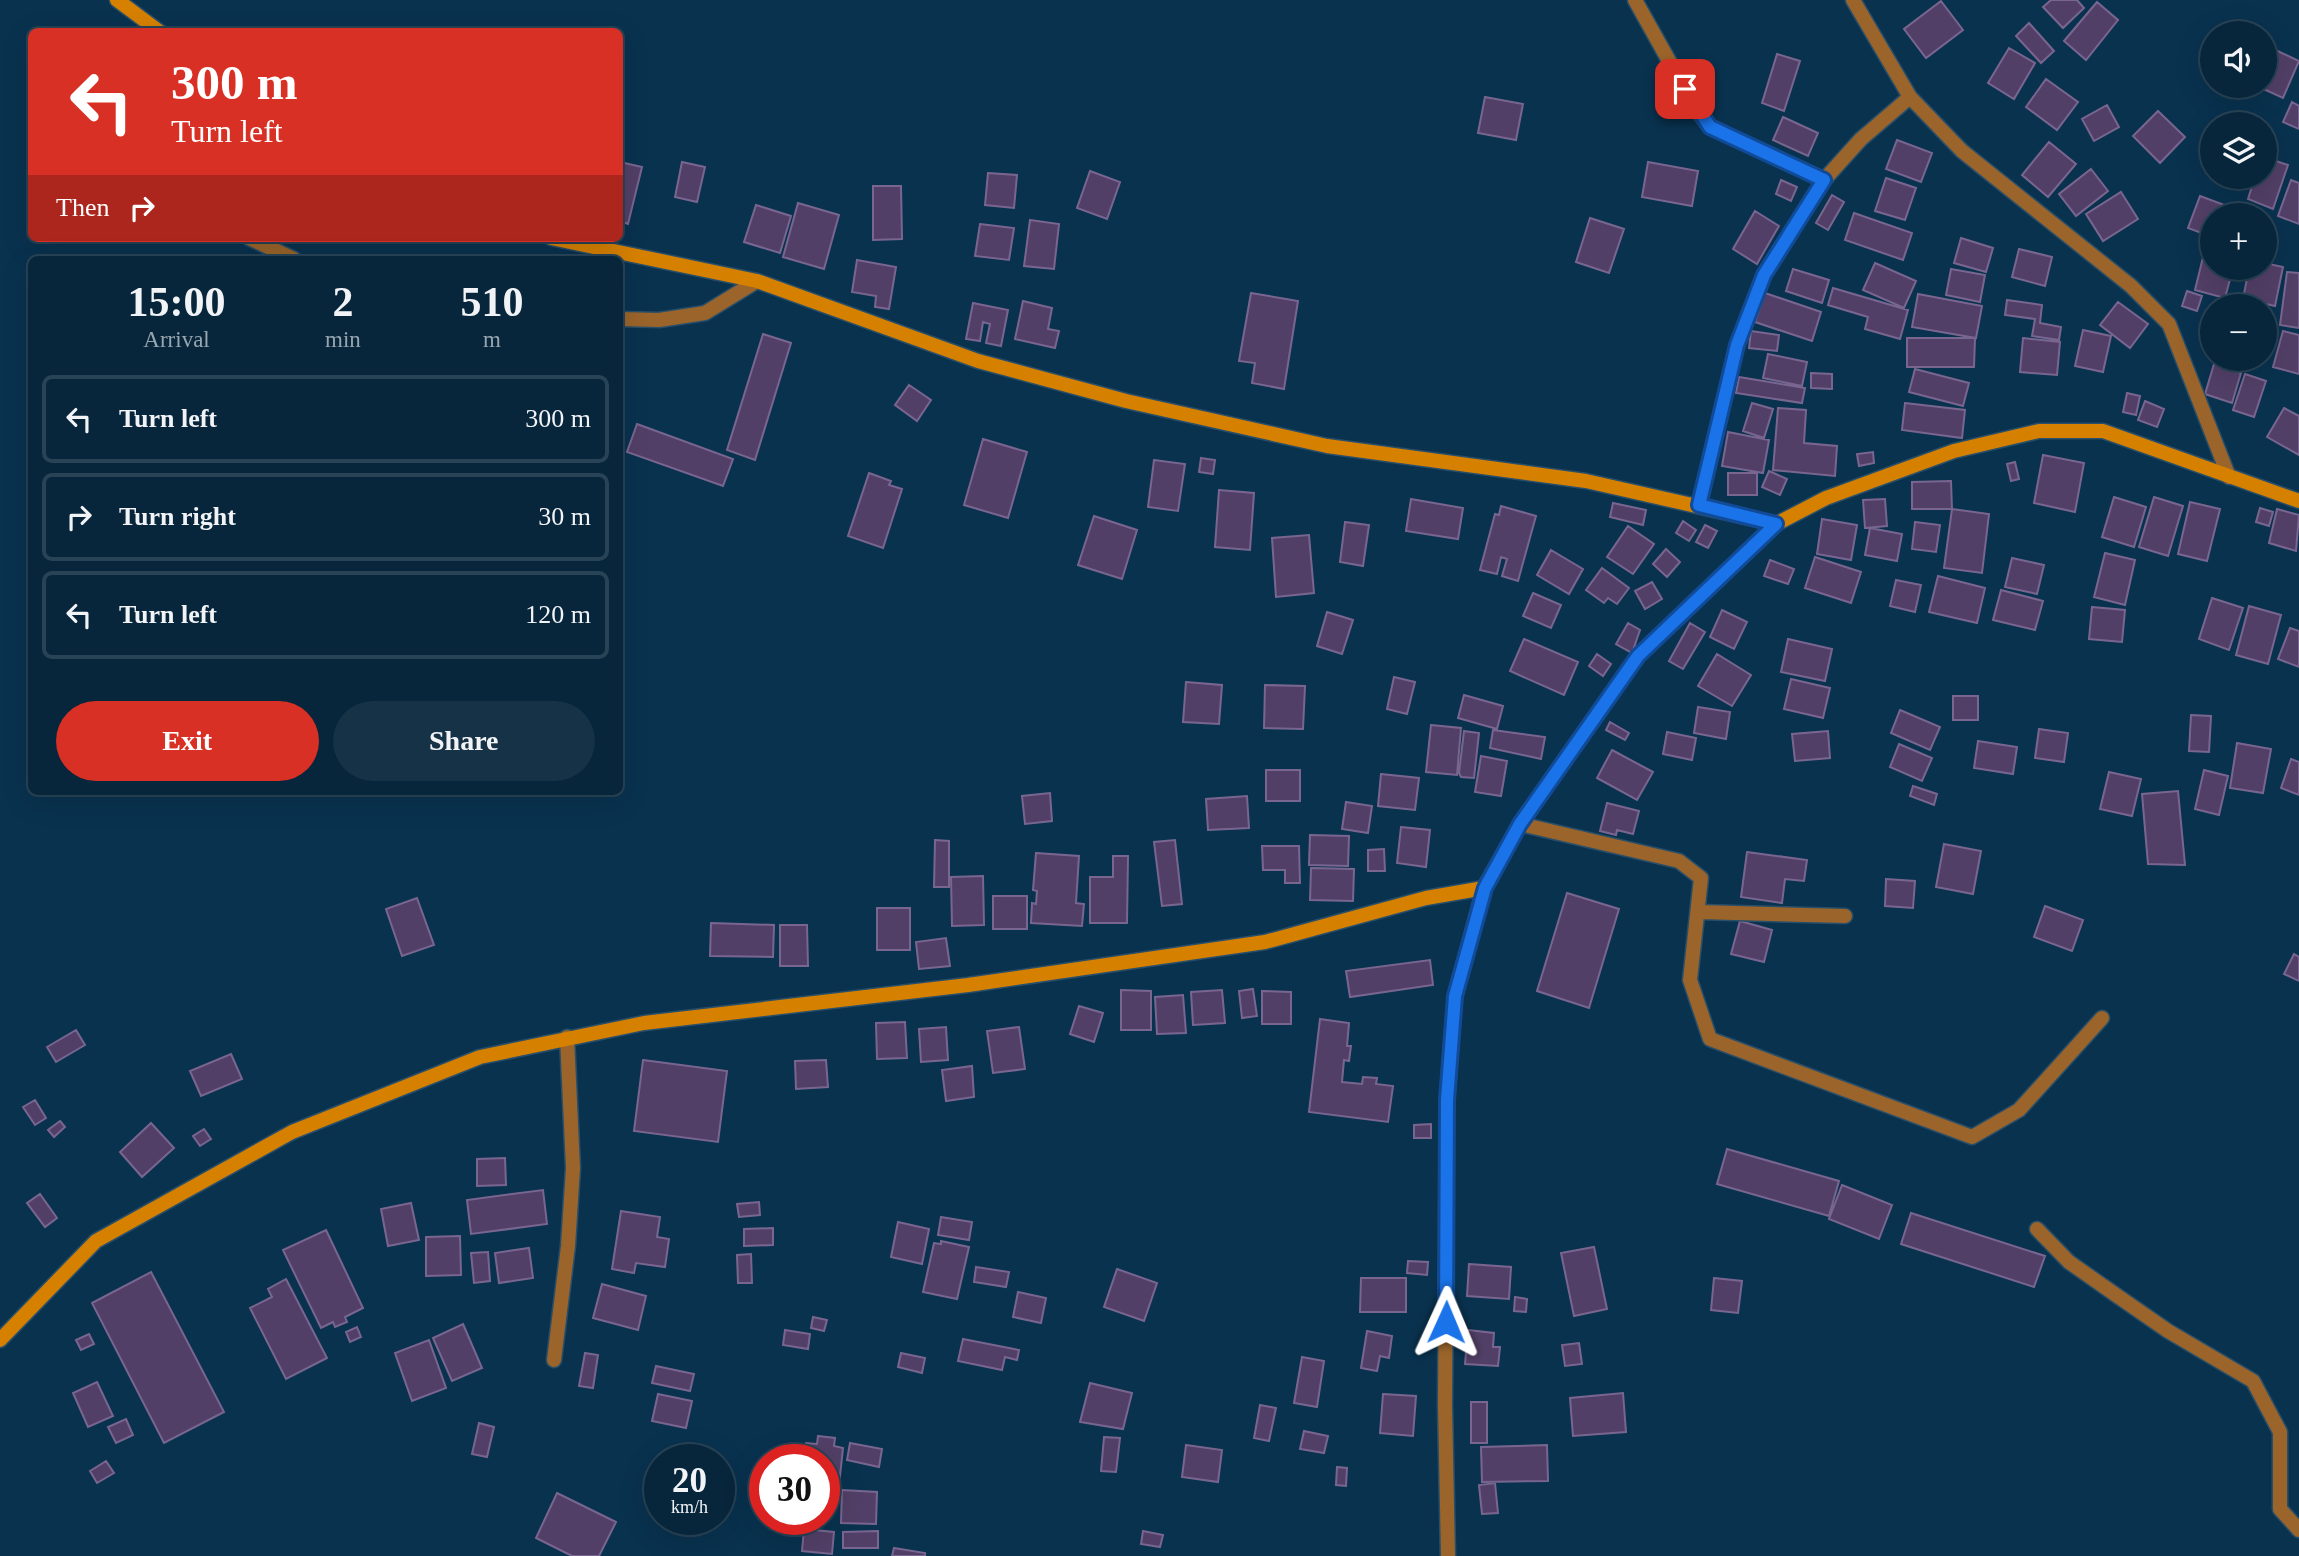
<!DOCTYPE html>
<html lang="en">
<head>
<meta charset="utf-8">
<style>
  body { margin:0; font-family:Georgia,serif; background:#153246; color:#f1f3f6; height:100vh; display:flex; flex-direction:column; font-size:26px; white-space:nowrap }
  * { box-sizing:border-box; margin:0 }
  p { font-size:23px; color:#98a5af }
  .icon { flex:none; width:38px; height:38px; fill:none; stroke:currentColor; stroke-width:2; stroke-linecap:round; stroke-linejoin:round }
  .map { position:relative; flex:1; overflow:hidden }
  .sheet { position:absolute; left:28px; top:256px; width:595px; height:539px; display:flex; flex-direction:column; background:#07263b; border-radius:10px; box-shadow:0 7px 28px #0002,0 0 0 2px #284355 }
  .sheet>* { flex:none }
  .top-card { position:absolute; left:28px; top:28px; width:595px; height:214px; border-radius:10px; box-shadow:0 7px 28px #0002,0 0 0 2px #284355; background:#d93025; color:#fff; overflow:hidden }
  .tools { position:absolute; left:2200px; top:21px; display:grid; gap:14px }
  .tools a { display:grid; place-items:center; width:77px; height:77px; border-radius:50%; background:#07263b; box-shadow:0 7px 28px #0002,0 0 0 2px #284355; font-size:35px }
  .speed { position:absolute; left:644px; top:1444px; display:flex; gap:14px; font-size:35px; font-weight:700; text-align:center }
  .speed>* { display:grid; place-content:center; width:91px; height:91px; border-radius:50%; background:#07263b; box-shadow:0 7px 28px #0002,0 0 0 2px #284355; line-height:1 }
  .speed small { font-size:18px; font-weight:400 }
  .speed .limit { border:10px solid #d22; background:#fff; color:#111 }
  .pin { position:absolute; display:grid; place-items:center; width:60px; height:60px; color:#fff; margin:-30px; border-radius:14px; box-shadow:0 4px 10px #0006 }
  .me { position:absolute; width:77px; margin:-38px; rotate:1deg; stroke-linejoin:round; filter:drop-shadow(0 0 5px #0008) }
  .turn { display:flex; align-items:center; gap:24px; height:147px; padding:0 28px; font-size:32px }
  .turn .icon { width:91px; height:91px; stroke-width:2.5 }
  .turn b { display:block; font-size:49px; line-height:60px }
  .then { display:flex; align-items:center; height:66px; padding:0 28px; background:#0003; gap:14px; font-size:26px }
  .eta { display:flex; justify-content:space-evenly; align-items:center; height:119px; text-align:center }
  .eta b { font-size:42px; font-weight:800; line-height:49px }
  .action { display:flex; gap:14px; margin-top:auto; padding:14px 28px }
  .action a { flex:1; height:80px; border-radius:42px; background:#d93025; color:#fff; font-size:28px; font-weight:800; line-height:80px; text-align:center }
  .action a+a { background:#153246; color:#f1f3f6 }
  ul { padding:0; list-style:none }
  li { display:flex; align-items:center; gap:21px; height:88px; margin:0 14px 10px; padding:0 14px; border:4px solid #284355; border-radius:10px }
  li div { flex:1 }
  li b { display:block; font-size:26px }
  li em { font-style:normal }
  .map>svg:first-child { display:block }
  .building { fill:#523f67; stroke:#796690; stroke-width:2 }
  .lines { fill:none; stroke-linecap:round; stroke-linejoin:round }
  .street-casing { stroke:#284e69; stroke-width:17 }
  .secondary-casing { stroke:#284e69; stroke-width:17 }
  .street { stroke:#9a642a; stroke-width:14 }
  .secondary { stroke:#d68000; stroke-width:14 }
  .route-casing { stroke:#114b97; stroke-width:18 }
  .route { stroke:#1a73e8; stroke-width:12 }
</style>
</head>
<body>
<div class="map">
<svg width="2299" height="1556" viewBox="0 0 2299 1556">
  <rect width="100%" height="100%" fill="#09324f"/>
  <!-- building -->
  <path class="building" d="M2051 0H2077L2084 8 2063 28 2043 7Z
    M1941 1 1963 30 1926 58 1904 29Z
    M2097 2 2118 20 2086 60 2064 41Z
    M2029 23 2054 51 2041 63 2016 36Z
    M2267 46 2299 61 2283 98 2257 86H2264Z
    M2009 48 2035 63 2014 99 1988 83Z
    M1777 54 1800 61 1784 111 1762 103Z
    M2046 79 2078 102 2057 130 2026 107Z
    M1485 97 1523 104 1516 140 1478 133Z
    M2292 102 2299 106V129L2283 122Z
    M2107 105 2119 127 2094 141 2082 119Z
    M2158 111 2185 137 2160 163 2133 136Z
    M1783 117 1818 133 1808 156 1773 140Z
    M1897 140 1932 153 1921 182 1886 169Z
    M2049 142 2076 164 2048 197 2022 175Z
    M2264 157 2288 165 2273 209 2248 199 2255 177H2264Z
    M620 162 642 167 628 224 620 221Z
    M682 162 705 167 697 202 675 197Z
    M1648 162 1698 171 1692 206 1642 197Z
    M2091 169 2108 191 2076 216 2059 194Z
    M1090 171 1120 182 1107 219 1077 208Z
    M988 173 1017 175 1014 208 985 205Z
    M1886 178 1916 188 1905 220 1875 211Z
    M1781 180 1797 187 1791 201 1776 194Z
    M2291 180 2299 183V224L2278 216Z
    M873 186H901L902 239 873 240Z
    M2121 192 2138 219 2103 241 2086 214Z
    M1832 195 1844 202 1828 230 1816 223Z
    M2200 196 2238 210 2236 215H2212V237L2188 228Z
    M798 203 839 215 824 269 783 257Z
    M756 205 791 216 780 253 744 242Z
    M1755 211 1779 226 1757 264 1733 249Z
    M1854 213 1912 233 1903 260 1845 240Z
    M1590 218 1624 229 1609 273 1576 262Z
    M1030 220 1059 224 1054 269 1024 266Z
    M980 224 1014 228 1009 260 975 256Z
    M1961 238 1993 248 1986 272 1954 263Z
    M2019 249 2052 257 2045 286 2012 277Z
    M2205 249 2212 251V268H2233L2225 298 2195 290Z
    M857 260 896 267 889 309 875 307 876 296 852 292Z
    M1875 263 1916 281 1904 308 1863 290Z
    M2264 263 2283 267 2275 306 2243 299 2249 268H2264Z
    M1793 269 1829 280 1822 303 1786 291Z
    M1951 269 1985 275 1980 302 1946 295Z
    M2287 272 2299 273V328L2280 325Z
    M1833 288 1908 310 1900 339 1865 329 1868 317 1828 305Z
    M2187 291 2202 296 2197 311 2182 306Z
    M1251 293 1298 301 1284 389 1252 383 1255 363 1239 361Z
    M1765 293 1821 312 1812 341 1755 322Z
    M1918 294 1982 306 1976 338 1912 327Z
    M2007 300 2042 305 2040 323 2061 327 2059 340 2032 336 2035 319 2005 315Z
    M1023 301 1052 308 1048 329 1059 331 1055 348 1015 339Z
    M2118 302 2148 324 2130 348 2100 325Z
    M973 303 1008 310 1001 346 986 343 990 324 983 322 980 341 966 339Z
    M2083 330 2111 336 2103 372 2075 366Z
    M1751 331 1779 335 1777 351 1749 348Z
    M2283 331 2299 335V374L2273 367Z
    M763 334 791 343 755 460 727 450Z
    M1907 338H1975L1974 367H1907Z
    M2023 338 2060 342 2057 375 2020 372Z
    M1768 354 1807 362 1802 386 1763 378Z
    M2214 364 2241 373 2232 403 2205 394Z
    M1915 369 1969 383 1963 406 1909 392Z
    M1811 373 1832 374V389L1811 388Z
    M2245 374 2266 381 2254 417 2233 410Z
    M1739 377 1805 388 1802 403 1736 393Z
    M909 385 931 400 917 421 895 405Z
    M2127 393 2140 396 2136 415 2123 412Z
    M2145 401 2164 409 2157 427 2138 420Z
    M1752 403 1773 409 1764 438 1743 431Z
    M1905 403 1965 410 1962 438 1902 430Z
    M1778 408 1806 410 1804 443 1837 446 1835 476 1773 470Z
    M2284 408 2299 416V455L2267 437Z
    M637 424 733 459 723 486 627 452Z
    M1728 432 1769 440 1763 473 1722 466Z
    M983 439 1027 452 1008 518 964 505Z
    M1873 452 1874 463 1859 466 1857 454Z
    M2043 455 2084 463 2075 512 2034 503Z
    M1201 458 1215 460 1213 474 1199 472Z
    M1154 460 1185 464 1178 511 1148 507Z
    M2015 462 2019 479 2011 481 2007 464Z
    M1769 471 1787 479 1780 495 1762 487Z
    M869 473 891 481 889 485 902 489 883 548 848 536Z
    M1728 473H1757V495H1728Z
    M1951 481 1952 509H1912V482Z
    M1219 490 1254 493 1250 550 1215 547Z
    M2114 497 2146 507 2134 547 2102 537Z
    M2154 497 2183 506 2168 556 2139 547Z
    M1411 499 1463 508 1458 539 1406 531Z
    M1885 499 1887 526 1865 528 1863 500Z
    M2190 502 2220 509 2207 561 2178 554Z
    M1613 503 1646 510 1643 525 1610 517Z
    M1501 506 1536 516 1518 581 1502 576 1507 559 1501 557 1497 574 1480 570 1495 514 1499 515Z
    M2260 508 2273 512 2269 526 2256 522Z
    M1952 509 1989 514 1982 573 1944 568Z
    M2277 509 2299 515 2296 551 2269 543Z
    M1094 516 1137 530 1122 579 1078 565Z
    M1822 519 1857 525 1851 560 1817 554Z
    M1683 521 1696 530 1689 541 1676 533Z
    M1345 522 1369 525 1363 566 1340 562Z
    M1915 522 1940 525 1936 552 1912 549Z
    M1705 525 1717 531 1708 548 1696 542Z
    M1628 526 1654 544 1633 574 1607 557Z
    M1870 528 1902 534 1897 561 1865 555Z
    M1309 535 1314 593 1276 597 1272 538Z
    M1666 549 1680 562 1667 577 1653 564Z
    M1551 550 1583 569 1569 594 1537 575Z
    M2105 553 2135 560 2125 605 2094 597Z
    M1815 557 1861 572 1851 603 1805 588Z
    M2012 558 2044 565 2037 594 2005 587Z
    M1770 560 1794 569 1788 584 1764 576Z
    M1602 568 1629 588 1617 604 1608 598 1604 603 1586 590Z
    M1938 576 1985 588 1977 623 1929 612Z
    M1896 580 1921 585 1915 612 1890 606Z
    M1652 582 1662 599 1645 609 1635 591Z
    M2001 590 2043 601 2035 630 1993 620Z
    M1533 593 1561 605 1551 628 1523 616Z
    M2212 598 2243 608 2229 650 2199 639Z
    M2249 606 2281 615 2268 664 2236 655Z
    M2092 607 2125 610 2122 642 2089 639Z
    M1722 610 1747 622 1734 649 1710 637Z
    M1327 612 1353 620 1342 654 1317 646Z
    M1628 623 1640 630 1632 653 1616 644Z
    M1690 623 1705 632 1683 669 1669 661Z
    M2290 628 2299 631V667L2278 659Z
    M1524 639 1578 662 1564 695 1510 671Z
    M1788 639 1832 649 1825 681 1781 672Z
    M1597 654 1611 664 1603 676 1589 666Z
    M1717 654 1751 675 1732 706 1698 686Z
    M1394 677 1415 682 1407 714 1387 709Z
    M1791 679 1830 688 1823 718 1784 709Z
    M1186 682 1222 685 1219 724 1183 722Z
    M1265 685 1305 686 1303 729 1264 728Z
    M1464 695 1503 706 1497 729 1458 718Z
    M1953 696H1978V720H1953Z
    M1698 707 1730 712 1726 739 1694 733Z
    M1900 710 1940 727 1930 750 1891 733Z
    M2191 715 2211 716 2209 752 2189 751Z
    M1610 722 1629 733 1625 740 1606 730Z
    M1431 725 1461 728 1457 775 1426 772Z
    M2039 729 2068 733 2064 762 2035 758Z
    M1493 730 1545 737 1541 759 1490 748Z
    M1464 731 1479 733 1474 778 1461 777 1459 773Z
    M1828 731 1830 758 1795 761 1792 734Z
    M1667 732 1696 738 1692 760 1663 754Z
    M1978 741 2017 747 2013 774 1974 768Z
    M2237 743 2271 749 2263 793 2230 788Z
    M1899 744 1932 758 1922 781 1890 767Z
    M1612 750 1653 772 1637 800 1597 778Z
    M1481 756 1507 761 1501 796 1475 792Z
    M2291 759 2299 762V795L2281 788Z
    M1266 770H1300V801H1266Z
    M2204 770 2228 776 2219 815 2195 809Z
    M2109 772 2141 779 2132 816 2100 809Z
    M1381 774 1419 778 1415 810 1378 806Z
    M1913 786 1937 794 1934 805 1910 796Z
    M2178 791 2185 865 2148 864 2142 794Z
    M1050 793 1052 821 1025 824 1022 796Z
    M1247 796 1249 828 1208 830 1206 799Z
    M1346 802 1372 806 1368 833 1342 829Z
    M1607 803 1639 811 1633 834 1617 830 1616 835 1600 831Z
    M1401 827 1430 830 1426 867 1397 863Z
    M1310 835 1349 836 1348 866 1309 865Z
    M935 840 949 841V887H934Z
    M1175 840 1182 904 1162 906 1154 842Z
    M1944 844 1981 851 1973 894 1936 887Z
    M1262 846H1299L1300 883H1285V870H1263Z
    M1384 849 1385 871H1368V850Z
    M1747 852 1807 860 1804 881 1785 879 1782 903 1741 897Z
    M1036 853 1079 856 1076 903 1084 904 1082 926 1031 923 1032 903 1036 904 1037 891 1033 890Z
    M1113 856H1128L1127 923H1090V877H1113Z
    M1311 868 1354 869 1353 901 1310 900Z
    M983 876 984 925 952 926 951 877Z
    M1886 879 1915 881 1913 908 1885 906Z
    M1567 893 1619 909 1589 1008 1537 991Z
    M993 896H1027V929H993Z
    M417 898 434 945 402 956 386 909Z
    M2045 906 2083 920 2072 951 2034 937Z
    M877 908H910V950H877Z
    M1740 921 1772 930 1764 962 1731 954Z
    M711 923 774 925 773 957 710 956Z
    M780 925H807L808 966H780Z
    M946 938 950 966 919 969 916 942Z
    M2294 954 2299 957V981L2284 974Z
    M1430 960 1433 985 1350 997 1346 971Z
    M1253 989 1257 1016 1242 1018 1239 991Z
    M1121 990 1151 991V1030H1121Z
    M1222 990 1225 1023 1193 1025 1191 992Z
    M1262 991 1291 992V1024H1262Z
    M1183 995 1186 1033 1157 1034 1155 997Z
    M1079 1006 1103 1013 1094 1042 1070 1034Z
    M1320 1019 1349 1023 1347 1046H1351L1349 1061 1344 1060 1342 1082 1362 1084 1363 1077 1377 1078 1376 1084 1393 1086 1388 1122 1309 1112Z
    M905 1022 907 1058 877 1059 876 1023Z
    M946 1027 948 1060 921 1062 919 1029Z
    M1019 1027 1025 1069 993 1073 987 1031Z
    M76 1030 85 1045 56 1062 47 1047Z
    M231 1054 242 1079 201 1096 190 1071Z
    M643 1060 727 1071 718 1142 634 1131Z
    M826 1060 828 1087 796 1089 795 1061Z
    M972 1066 974 1097 946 1101 942 1070Z
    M35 1100 46 1118 35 1125 23 1107Z
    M60 1121 65 1127 54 1137 48 1130Z
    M151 1123 174 1148 142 1177 120 1152Z
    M1431 1124V1138H1414V1125Z
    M204 1129 211 1139 200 1146 193 1136Z
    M1727 1149 1839 1181 1829 1216 1717 1184Z
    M505 1158 506 1185 477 1186V1159Z
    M1842 1185 1892 1205 1879 1239 1829 1219Z
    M543 1190 547 1224 471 1234 467 1200Z
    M40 1194 57 1218 45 1227 27 1203Z
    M759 1202 760 1215 739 1217 737 1204Z
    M411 1203 419 1240 388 1246 381 1209Z
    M621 1211 660 1217 657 1237 669 1239 665 1267 636 1263 634 1273 612 1269Z
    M1911 1213 2045 1256 2034 1287 1901 1244Z
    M941 1217 972 1222 969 1240 938 1235Z
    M898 1222 929 1229 922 1264 891 1257Z
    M773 1228V1245L744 1246V1229Z
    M326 1230 363 1308 345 1317 347 1322 335 1327 333 1322 321 1328 283 1250Z
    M460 1236 461 1275 426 1276V1237Z
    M941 1241 969 1247 957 1299 923 1292 934 1243 941 1244Z
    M1594 1247 1607 1309 1574 1316 1561 1253Z
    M529 1248 533 1278 499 1283 495 1253Z
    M488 1252 490 1281 474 1283 471 1253Z
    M751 1254 752 1283H738L737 1255Z
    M1408 1261 1428 1262 1427 1275 1407 1273Z
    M1469 1264 1511 1267 1509 1299 1467 1296Z
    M976 1267 1009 1272 1006 1287 974 1282Z
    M1117 1269 1157 1283 1144 1321 1104 1307Z
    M151 1272 224 1412 164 1443 92 1303Z
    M1361 1278H1406V1312H1360Z
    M1714 1278 1742 1281 1738 1313 1711 1310Z
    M286 1279 327 1358 286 1379 250 1308 272 1297 268 1289Z
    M602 1284 646 1296 638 1330 593 1318Z
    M1018 1292 1046 1298 1041 1323 1013 1317Z
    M1515 1297 1527 1299 1526 1312 1514 1311Z
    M813 1317 827 1320 824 1331 811 1328Z
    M463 1324 482 1368 452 1381 433 1338Z
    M357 1327 361 1337 350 1342 346 1332Z
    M785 1330 810 1334 808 1349 783 1345Z
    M1468 1330 1494 1333 1493 1347H1500L1498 1366 1465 1364Z
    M1367 1331 1392 1336 1389 1358 1380 1356 1377 1371 1361 1368Z
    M89 1334 94 1344 81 1350 76 1340Z
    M963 1339 1019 1350 1017 1360 1005 1357 1002 1370 958 1361Z
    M429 1340 446 1388 412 1401 395 1353Z
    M1579 1343 1582 1364 1565 1366 1562 1345Z
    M585 1353 598 1355 593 1388 579 1386Z
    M901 1353 925 1358 922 1373 898 1367Z
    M1302 1357 1324 1361 1317 1407 1294 1403Z
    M656 1366 694 1374 690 1391 652 1383Z
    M97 1382 113 1416 88 1427 73 1393Z
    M1090 1383 1132 1393 1123 1429 1080 1422Z
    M1623 1393 1626 1432 1573 1436 1570 1398Z
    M658 1394 692 1401 686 1428 652 1421Z
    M1383 1394 1416 1396 1413 1436 1380 1433Z
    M1471 1402H1487V1443H1471Z
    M1260 1405 1276 1408 1269 1441 1254 1438Z
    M126 1419 133 1435 116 1443 108 1427Z
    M479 1423 494 1427 487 1457 472 1454Z
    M1304 1431 1328 1436 1324 1453 1300 1449Z
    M818 1436 835 1438 834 1446 843 1448 839 1485 824 1483V1460H804L806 1443 817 1444Z
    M1104 1437 1120 1438 1116 1472 1101 1471Z
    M850 1443 882 1449 879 1467 847 1460Z
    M1186 1445 1222 1450 1218 1482 1182 1477Z
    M1547 1445 1548 1481 1482 1482 1481 1447Z
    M106 1461 114 1473 97 1483 90 1471Z
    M1337 1467 1347 1468 1346 1486 1336 1485Z
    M1495 1483 1498 1513 1482 1514 1479 1485Z
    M842 1490 877 1492 876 1524 841 1523Z
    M557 1493 616 1522 599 1556H572L536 1538Z
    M804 1529 834 1532 832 1554 802 1551Z
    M878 1531V1548H843V1532Z
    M1143 1531 1163 1535 1160 1547 1141 1544Z
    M894 1548 925 1553V1556H892Z"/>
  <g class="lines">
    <!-- street casing -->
    <g class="street-casing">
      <path id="street" d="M1635 0 1697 111 1710 127 1824 180
        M1853 0 1910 97 1962 151 2131 286 2169 324 2229 477
        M249 238 294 259
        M620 319 659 320 705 313 757 281
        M1699 505 1737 345 1764 275 1824 180 1861 139 1910 97
        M1520 824 1679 861 1701 878 1690 980 1710 1039 1972 1137 2019 1110 2102 1018
        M1699 912 1845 916
        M2037 1229 2069 1262 2116 1295 2168 1331 2253 1381 2280 1432V1509L2299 1530
        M554 1360 568 1246 573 1168 567 1037
        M1448 1556 1445 1405 1447 1100 1455 996 1484 888"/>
    </g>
    <!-- secondary casing -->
    <g class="secondary-casing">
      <path id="secondary" d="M117 0 160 32
        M551 238 757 281 978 361 1126 401 1327 446 1586 481 1776 524
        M0 1340 96 1241 292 1132 480 1057 644 1023 968 985 1265 942 1426 898 1484 888 1520 824 1638 656 1776 524 1826 498 1954 451 2039 431H2103L2299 501"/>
    </g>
    <!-- street -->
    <use href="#street" class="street"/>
    <!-- secondary -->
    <use href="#secondary" class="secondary"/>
  </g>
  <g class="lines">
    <!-- route casing -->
    <g class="route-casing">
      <path id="route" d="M1446 1322 1447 1100 1455 996 1485 888 1520 824 1638 656 1776 524 1699 505 1737 345 1764 275 1824 180 1710 127 1685 89"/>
    </g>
    <!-- route -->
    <use href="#route" class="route"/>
  </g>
</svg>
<div class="tools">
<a><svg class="icon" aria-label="sound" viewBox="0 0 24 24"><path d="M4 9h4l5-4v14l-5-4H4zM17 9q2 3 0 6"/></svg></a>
<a><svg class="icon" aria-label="layers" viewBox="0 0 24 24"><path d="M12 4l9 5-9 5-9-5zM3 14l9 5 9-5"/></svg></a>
<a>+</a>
<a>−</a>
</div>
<div class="speed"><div>20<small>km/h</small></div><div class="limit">30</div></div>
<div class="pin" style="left:1685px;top:89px;background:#d93025"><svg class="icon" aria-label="arrive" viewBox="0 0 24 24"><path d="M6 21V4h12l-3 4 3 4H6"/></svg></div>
<svg class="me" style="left:1446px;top:1322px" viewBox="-20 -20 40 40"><path d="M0-17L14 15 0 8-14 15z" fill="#1a73e8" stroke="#fff" stroke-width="4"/></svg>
<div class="top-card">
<div class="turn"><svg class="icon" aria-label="left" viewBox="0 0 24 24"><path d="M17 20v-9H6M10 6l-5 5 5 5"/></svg><div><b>300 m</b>Turn left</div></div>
<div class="then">Then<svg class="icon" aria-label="right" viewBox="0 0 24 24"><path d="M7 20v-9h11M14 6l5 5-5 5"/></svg></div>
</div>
<section class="sheet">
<div class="eta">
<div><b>15:00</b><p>Arrival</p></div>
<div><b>2</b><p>min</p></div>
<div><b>510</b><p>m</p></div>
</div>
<ul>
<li><svg class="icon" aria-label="left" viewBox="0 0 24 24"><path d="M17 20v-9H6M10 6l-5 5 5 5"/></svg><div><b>Turn left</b></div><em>300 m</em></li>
<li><svg class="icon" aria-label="right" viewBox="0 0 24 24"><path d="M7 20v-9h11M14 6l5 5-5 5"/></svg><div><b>Turn right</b></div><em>30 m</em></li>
<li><svg class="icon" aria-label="left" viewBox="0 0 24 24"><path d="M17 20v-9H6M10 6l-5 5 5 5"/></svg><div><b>Turn left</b></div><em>120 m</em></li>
</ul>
<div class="action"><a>Exit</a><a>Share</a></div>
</section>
</div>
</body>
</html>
